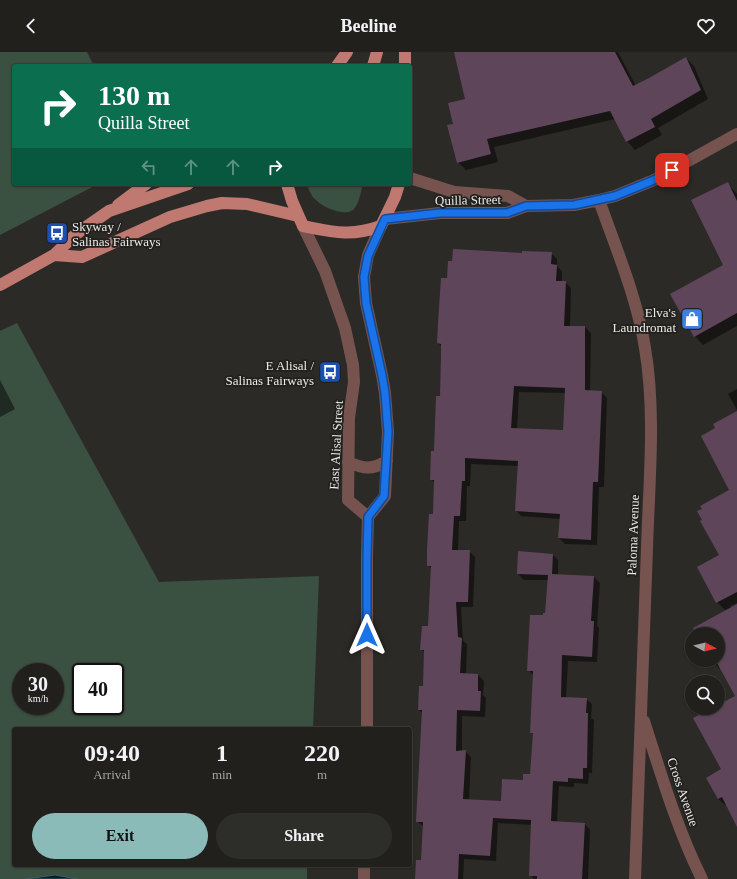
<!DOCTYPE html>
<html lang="en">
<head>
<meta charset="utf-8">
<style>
  body { margin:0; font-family:Georgia,serif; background:#2d2d2a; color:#f1f3f6; height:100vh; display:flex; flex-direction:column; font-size:15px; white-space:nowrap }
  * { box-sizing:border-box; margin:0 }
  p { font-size:13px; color:#a2a3a4 }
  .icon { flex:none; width:22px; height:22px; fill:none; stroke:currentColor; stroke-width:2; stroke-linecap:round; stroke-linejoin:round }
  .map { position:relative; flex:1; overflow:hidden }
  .side { position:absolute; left:12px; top:675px; width:400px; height:140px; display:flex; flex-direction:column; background:#21201d; border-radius:4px; box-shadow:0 1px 3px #0004,0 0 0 1px #3e3e3b }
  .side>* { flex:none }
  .banner { position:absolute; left:12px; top:12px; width:400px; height:122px; border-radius:4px; box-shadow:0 1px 3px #0004,0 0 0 1px #3e3e3b; background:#0b6e4f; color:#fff; overflow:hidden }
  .needle { width:26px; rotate:97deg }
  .fabs { position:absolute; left:685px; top:575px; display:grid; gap:8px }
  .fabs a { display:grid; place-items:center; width:40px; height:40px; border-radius:50%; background:#21201d; box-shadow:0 1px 3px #0004,0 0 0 1px #3e3e3b; font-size:20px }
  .speed { position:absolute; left:12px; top:611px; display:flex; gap:8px; font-size:20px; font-weight:700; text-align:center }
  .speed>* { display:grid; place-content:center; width:52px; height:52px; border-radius:50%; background:#21201d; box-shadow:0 1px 3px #0004,0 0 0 1px #3e3e3b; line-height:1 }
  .speed small { font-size:10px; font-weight:400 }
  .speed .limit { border:2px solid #111; border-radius:6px; background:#fff; color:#111 }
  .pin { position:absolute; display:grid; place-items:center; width:34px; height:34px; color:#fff; margin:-17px; border-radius:8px; box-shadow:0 2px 6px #0006 }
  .me { position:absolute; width:44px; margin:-22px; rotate:0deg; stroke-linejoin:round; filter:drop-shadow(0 0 3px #0008) }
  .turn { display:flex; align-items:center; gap:14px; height:84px; padding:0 20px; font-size:18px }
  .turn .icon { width:52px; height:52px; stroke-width:2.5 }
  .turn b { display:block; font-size:28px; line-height:34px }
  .lanes { display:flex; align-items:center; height:38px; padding:0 20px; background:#0003; justify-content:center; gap:20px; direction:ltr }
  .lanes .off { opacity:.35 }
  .eta { display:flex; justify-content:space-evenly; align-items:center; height:68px; text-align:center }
  .eta b { font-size:24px; font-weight:700; line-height:28px }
  .cta { display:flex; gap:8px; margin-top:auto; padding:8px 20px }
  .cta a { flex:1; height:46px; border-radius:24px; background:#8bbbb9; color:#111; font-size:16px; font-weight:700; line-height:46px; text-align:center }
  .cta a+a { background:#2d2d2a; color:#f1f3f6 }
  header { display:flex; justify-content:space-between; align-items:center; height:52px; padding:0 20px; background:#21201d; font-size:18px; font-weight:700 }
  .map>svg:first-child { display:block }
  .green { fill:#3a5040; fill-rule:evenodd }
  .water { fill:#00202b; stroke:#475d64 }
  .shadow { fill:#0007; fill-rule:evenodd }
  .building { fill:#5e4559; fill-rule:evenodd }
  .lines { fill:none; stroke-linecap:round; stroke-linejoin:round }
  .minor { stroke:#76534f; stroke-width:12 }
  .major { stroke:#bf7971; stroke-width:12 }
  .route-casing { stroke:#114b97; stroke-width:10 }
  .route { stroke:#1a73e8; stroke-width:7 }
  .labels { text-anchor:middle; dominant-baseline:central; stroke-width:3.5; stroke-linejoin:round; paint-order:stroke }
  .street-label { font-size:13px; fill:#ecebe9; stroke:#22211d }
  .poi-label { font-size:13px; fill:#ecebe9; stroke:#22211d; text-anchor:end }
</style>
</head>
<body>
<header><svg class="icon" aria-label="back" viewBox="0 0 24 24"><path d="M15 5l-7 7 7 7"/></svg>Beeline<svg class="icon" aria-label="heart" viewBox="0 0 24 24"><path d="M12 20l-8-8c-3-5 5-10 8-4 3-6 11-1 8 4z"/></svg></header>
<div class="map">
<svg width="737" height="827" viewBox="0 0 737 827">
  <rect width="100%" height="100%" fill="#2c2a27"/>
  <!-- green -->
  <path class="green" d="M0 0H87L94 14H14V132H98L0 183Z
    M307 132H363C361 139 359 153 353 158 345 165 322 155 316 148 311 144 309 138 307 132Z
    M17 271 159 530 319 524 313 677H14V813H307V827H0V279ZM21 620H55V654H21ZM81 620H115V654H81Z"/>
  <!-- water -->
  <path class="water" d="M55 823 77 827H25Z"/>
  <!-- shadow -->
  <path class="shadow" d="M455 0H618L636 34 686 6 694 14 708 47 658 76 662 83 635 98 627 89 615 67 494 95 498 110 466 118 458 110 454 73 466 48Z
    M727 131 737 142V274L703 293 695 284 725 213Z
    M551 201 557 207V214L562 219V230H565L571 236 570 275H585L591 281 590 339 601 340 607 346 604 435H599L597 493 565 492 559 486 560 467 521 464 516 458 518 414 471 412 470 434H467L466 469H459L458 499H469L475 505 473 555H461L463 589 467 592 466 622 478 623 484 629 483 643 486 646 485 665 462 664V699H465L471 705 469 748 502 750 531 724 534 683 531 680 533 623 528 618 544 564 546 562 549 528H524L518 522 553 503 558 508V523L594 525 600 531 597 574 599 576 597 610 568 609 566 646 586 647 592 652 591 666 594 668 592 721H589L588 732 574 731V735L559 734 557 770 585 772 590 778 588 827H534L530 823 532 773 498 771 496 809 464 807 463 827H416L422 809 424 775 417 769 423 662 419 658 424 635 425 601 421 597 429 575 432 517 428 513 434 463 435 431 431 428 441 346 442 295 438 291 448 227 523 202ZM519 340 565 341 563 379 517 377Z
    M0 328 15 357 0 365Z
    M737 337V358L728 342Z
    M737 435V551L730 554 737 561V764L727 752 725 753 718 747 723 718 715 656H718V654L737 644 721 616 720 617 712 608H718V582H698L726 559 717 550 720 503Z"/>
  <!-- building -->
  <path class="building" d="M454 0H615L633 34 649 26 686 5 701 38 651 67 655 75 626 90 610 59 487 87 491 102 457 111 447 73 453 72 448 51 465 47Z
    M728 130 737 149V261L694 285 670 242 723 213 691 148Z
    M453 197 522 201V199L552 200 551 212 557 213 556 229H566L564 274H585V338L602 339 598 430H593L591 488 558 486 560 462 515 459 518 409 465 406V429H462L460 464H454L452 498H470L468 550H456L458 585 462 586 460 621 478 622V639H481L480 659 457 658 456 699 466 698 463 747 501 749 502 727 523 728V722H530L533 681H530L533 619H527L530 563H543V561H545L548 523 517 522 518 499 553 502 552 522 594 524 591 569H594L592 605 562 603 561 645 587 646 586 661H588L587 716H583V727L568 726V730L553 729 551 769 585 771 582 827H537V824H529L531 768 493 766 490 804 459 802 458 827H415L416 808H421L423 770H416L422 658H418L419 634H423L424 598H420L422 574H428L431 514H427V497L429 462H433L434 428H430L431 399H434L436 344H440L441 303V292L437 291 438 271 441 226H447L448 209H452ZM514 334 565 336 563 378 511 376Z
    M737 359V540L716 551 697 515 719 503 700 469 702 468 697 459 702 457 700 454 729 438 701 384 715 376 713 372Z
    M737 552V775L722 745 718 747 706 726 721 717 693 666 712 656H718V653L735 644 716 609 712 611 711 608H718V582H697L693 576Z"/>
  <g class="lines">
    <!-- minor -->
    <path class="minor" d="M410 126 454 140 508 144 526 154
      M599 148C616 197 637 245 645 296 656 361 649 430 647 496 643 606 639 717 635 827
      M385 167 440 161H507L526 154 574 153 599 148 615 144 654 128 737 82
      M303 174 325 219 345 276 353 313 354 330 349 366 348 448 368 465
      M348 410C364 417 372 418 387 409
      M644 669C661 722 677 777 702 827
      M367 677V505L368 465 385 444 388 380 385 341 382 323 366 251 364 225 368 203 381 174
      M364 827V813"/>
    <!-- major -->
    <path class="major" d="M337 14 347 0
      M373 14 377 0
      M405 14V0
      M287 132 292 149 303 174C333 180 351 185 381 174L395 145 399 132
      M118 153 146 132
      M54 203 82 205 170 165 207 154 222 151 247 152 298 164
      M0 233 54 203 76 182 109 159 188 132"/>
  </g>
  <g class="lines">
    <!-- route casing -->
    <g class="route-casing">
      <path id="route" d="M367 583V505L368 465 384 444 388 380 385 341 382 323 366 251 364 225 368 204 385 167 440 161H507L526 154 574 153 615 144 654 128 672 118"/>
    </g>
    <!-- route -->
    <use href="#route" class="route"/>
  </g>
  <!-- icons -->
  <defs>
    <g id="bus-square" transform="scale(1.15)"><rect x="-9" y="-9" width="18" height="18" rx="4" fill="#1a4fb4" stroke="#22211d"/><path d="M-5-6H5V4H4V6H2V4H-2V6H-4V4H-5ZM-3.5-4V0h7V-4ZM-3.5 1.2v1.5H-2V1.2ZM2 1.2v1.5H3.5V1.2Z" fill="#fff"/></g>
    <g id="shop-square" transform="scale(1.15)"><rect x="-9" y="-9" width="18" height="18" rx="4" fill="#3f7fe0" stroke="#22211d"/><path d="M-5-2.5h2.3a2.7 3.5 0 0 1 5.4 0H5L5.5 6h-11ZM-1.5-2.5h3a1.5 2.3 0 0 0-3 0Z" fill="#fff"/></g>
  </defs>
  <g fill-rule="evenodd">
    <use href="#bus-square" x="57" y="181"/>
    <use href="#shop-square" x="692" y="267"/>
    <use href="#bus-square" x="330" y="320"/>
  </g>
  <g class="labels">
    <!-- street labels -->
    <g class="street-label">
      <text transform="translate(468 148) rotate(-1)">Quilla Street</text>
      <text transform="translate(336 393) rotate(-87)">East Alisal Street</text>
      <text transform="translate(633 483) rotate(-88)">Paloma Avenue</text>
      <text transform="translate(683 740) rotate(71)">Cross Avenue</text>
    </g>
    <!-- poi labels -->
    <g class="poi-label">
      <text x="72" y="174" text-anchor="start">Skyway /<tspan x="72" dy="15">Salinas Fairways</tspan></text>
      <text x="676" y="260">Elva's<tspan x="676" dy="15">Laundromat</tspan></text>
      <text x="314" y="313">E Alisal /<tspan x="314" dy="15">Salinas Fairways</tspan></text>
    </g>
  </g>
</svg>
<div class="fabs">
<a><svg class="needle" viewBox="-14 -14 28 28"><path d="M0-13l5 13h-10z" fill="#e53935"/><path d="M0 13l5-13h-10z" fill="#a2a3a4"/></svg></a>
<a><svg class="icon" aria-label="search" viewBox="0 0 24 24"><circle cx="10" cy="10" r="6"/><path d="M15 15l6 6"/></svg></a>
</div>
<div class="speed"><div>30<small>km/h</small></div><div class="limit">40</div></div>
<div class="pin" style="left:672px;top:118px;background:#d93025"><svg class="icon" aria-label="arrive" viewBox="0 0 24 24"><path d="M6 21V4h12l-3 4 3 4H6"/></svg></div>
<svg class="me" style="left:367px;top:583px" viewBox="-20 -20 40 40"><path d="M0-17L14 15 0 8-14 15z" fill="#1a73e8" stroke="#fff" stroke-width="4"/></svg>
<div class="banner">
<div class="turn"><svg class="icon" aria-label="right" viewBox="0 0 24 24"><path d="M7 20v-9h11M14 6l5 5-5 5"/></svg><div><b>130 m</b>Quilla Street</div></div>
<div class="lanes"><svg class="icon off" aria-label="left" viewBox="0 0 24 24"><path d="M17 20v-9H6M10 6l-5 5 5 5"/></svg><svg class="icon off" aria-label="ahead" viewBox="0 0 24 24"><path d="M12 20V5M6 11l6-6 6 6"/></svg><svg class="icon off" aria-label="ahead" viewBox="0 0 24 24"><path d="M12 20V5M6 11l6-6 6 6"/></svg><svg class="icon" aria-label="right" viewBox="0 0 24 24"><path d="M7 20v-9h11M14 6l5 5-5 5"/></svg></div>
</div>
<section class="side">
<div class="eta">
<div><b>09:40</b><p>Arrival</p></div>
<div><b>1</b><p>min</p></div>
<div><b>220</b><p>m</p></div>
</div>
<div class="cta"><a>Exit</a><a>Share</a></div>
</section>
</div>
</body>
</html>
